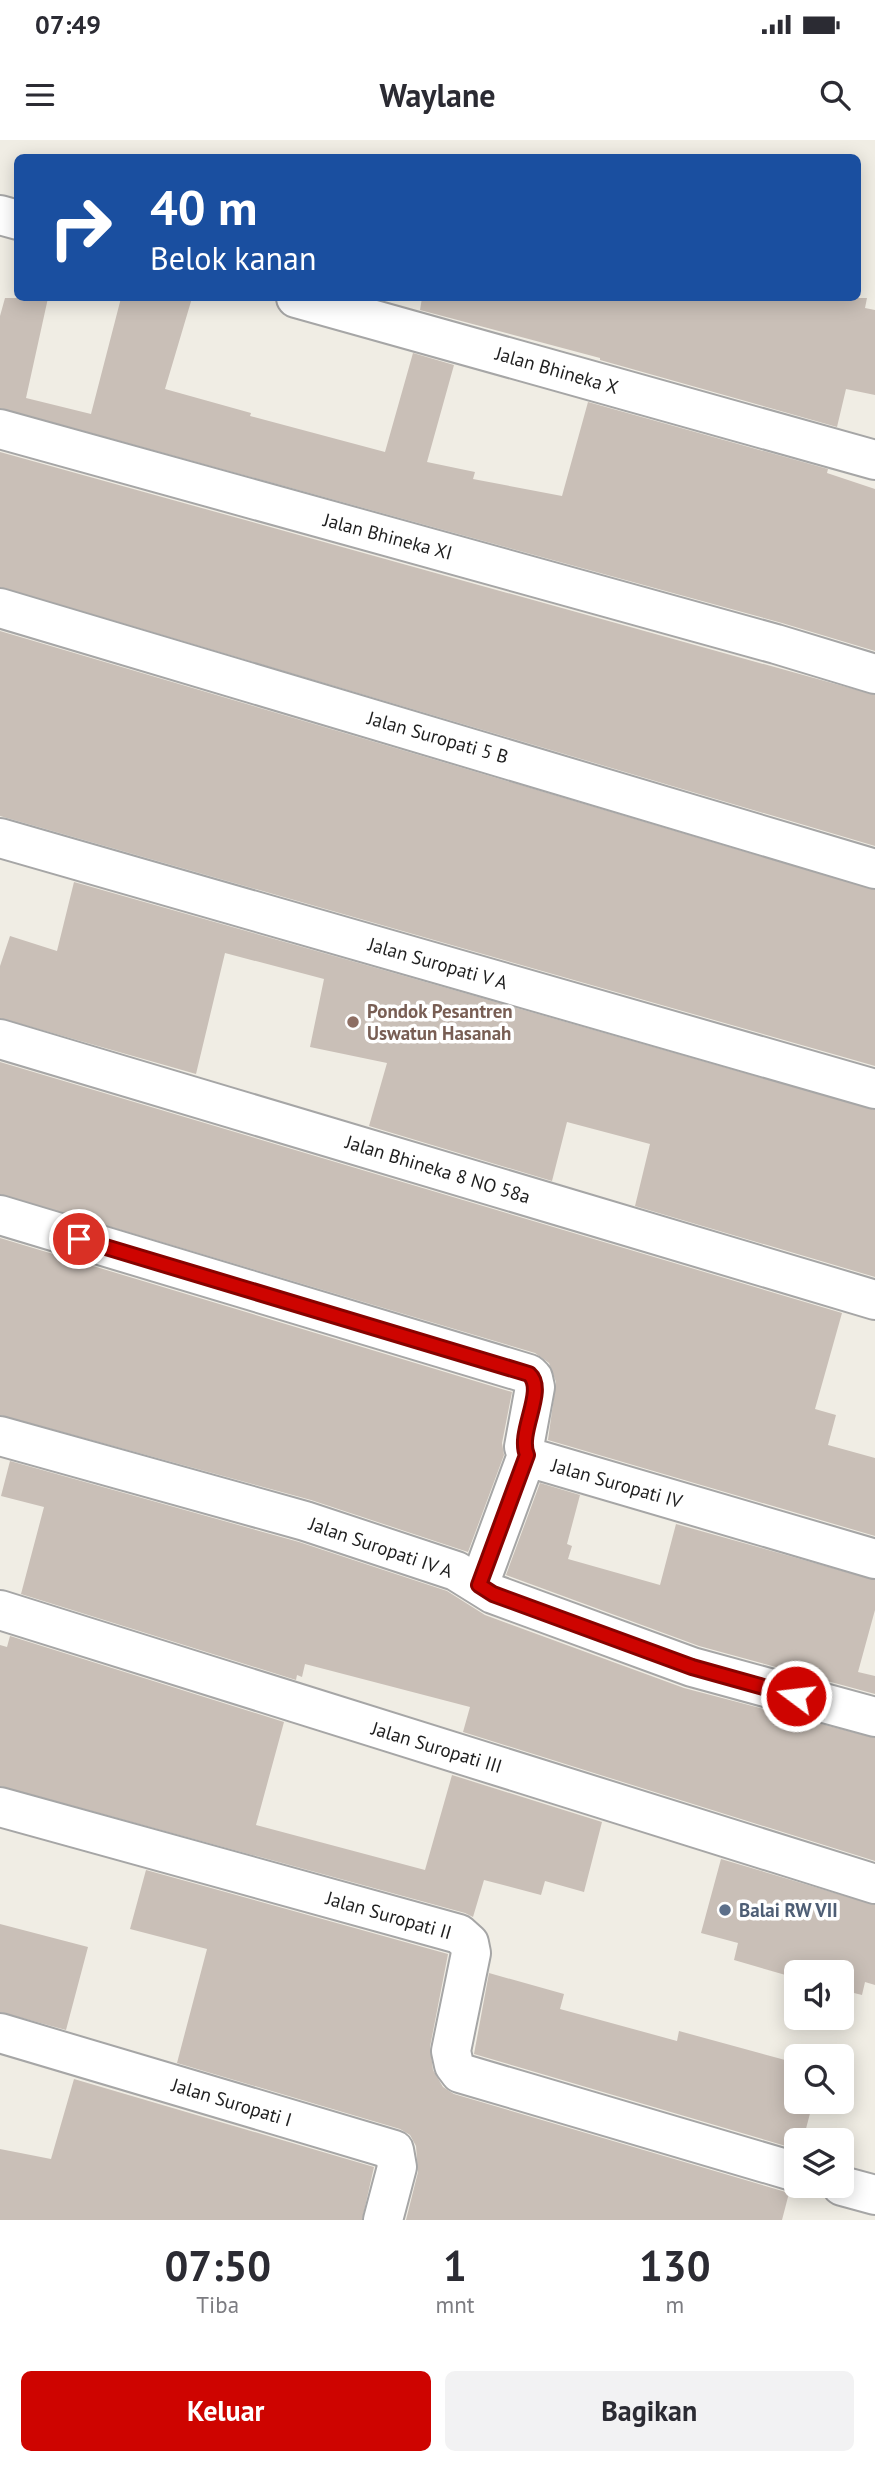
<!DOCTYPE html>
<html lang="id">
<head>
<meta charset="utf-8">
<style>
  body { margin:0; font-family:"PT Sans",sans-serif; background:#f2f2f3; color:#2b2b33; height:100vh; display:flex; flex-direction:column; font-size:26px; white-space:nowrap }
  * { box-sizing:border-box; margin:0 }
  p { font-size:23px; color:#7c7c81 }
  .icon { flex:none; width:38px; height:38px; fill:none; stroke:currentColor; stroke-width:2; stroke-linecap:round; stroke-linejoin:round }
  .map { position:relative; height:2080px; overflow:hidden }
  .panel { display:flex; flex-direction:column; background:#fff; flex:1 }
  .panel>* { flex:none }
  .banner { position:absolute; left:14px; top:14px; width:847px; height:147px; border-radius:10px; box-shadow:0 4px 18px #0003; background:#1a4fa0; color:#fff; overflow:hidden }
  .buttons { position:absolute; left:784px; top:1820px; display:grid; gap:14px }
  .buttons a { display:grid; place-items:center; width:70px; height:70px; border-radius:10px; background:#fff; box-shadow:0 4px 18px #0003; font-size:35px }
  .pin { position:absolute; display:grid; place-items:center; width:60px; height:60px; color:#fff; margin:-30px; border:4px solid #fff; border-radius:50%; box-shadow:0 2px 7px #0007 }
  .me { position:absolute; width:77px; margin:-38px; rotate:285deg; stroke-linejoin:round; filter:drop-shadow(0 0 5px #0008) }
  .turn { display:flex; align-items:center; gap:24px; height:147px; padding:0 21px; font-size:32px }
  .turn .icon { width:91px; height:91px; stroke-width:2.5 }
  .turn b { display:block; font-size:49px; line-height:60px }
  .eta { display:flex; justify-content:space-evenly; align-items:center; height:119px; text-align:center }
  .eta b { font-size:42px; font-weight:600; line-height:49px }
  .cta { display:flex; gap:14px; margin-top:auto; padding:14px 21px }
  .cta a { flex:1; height:80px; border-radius:10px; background:#ce0400; color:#fff; font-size:28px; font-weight:600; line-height:80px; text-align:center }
  .cta a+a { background:#f2f2f3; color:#2b2b33 }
  .status { display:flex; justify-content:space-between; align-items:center; height:49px; padding:0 35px; background:#fff; direction:ltr }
  .status svg { height:19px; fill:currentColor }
  header { display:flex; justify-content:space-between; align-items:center; height:91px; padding:0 21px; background:#fff; font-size:32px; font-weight:600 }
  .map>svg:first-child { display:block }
  .building { fill:#c9bfb7 }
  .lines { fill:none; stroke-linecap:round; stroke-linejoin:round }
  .street-casing { stroke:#a6a6a6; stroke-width:42 }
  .street { stroke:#fff; stroke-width:38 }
  .route-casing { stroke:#860300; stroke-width:18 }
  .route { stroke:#ce0400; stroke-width:12 }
  .education-dot { fill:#8d6e63; stroke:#fff; stroke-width:2.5 }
  .service-dot { fill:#5c6f8a; stroke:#fff; stroke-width:2.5 }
  .labels { text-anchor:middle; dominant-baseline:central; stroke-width:7; stroke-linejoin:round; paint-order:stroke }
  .street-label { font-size:19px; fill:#1f1f1f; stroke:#fff }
  .education-label { font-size:19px; font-weight:bold; fill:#785e54; stroke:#fff; text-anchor:start }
  .service-label { font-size:19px; font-weight:bold; fill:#4e5e75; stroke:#fff; text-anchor:start }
</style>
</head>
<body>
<div class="status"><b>07:49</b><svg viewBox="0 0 49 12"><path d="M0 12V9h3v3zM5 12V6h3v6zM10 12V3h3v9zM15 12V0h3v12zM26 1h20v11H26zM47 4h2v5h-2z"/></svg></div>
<header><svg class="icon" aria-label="menu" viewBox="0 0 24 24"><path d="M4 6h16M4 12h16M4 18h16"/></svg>Waylane<svg class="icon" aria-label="search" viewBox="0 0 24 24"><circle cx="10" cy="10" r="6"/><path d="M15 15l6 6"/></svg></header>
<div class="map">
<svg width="875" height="2080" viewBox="0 0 875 2080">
  <rect width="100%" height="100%" fill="#f0ede4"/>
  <!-- building -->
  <path class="building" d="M5 158H48L26 258 91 274 121 158H192L165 249 251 273 250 276 385 312 413 213 454 225 427 322 475 332 473 339 562 356 588 262 828 329 827 333 875 349V511L782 483 0 268V176Z
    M422 158H867L865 168 875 170V255L846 249 837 287 600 220V218L420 170Z
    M0 312 875 555V706L0 447Z
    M0 491 875 750V926L0 676Z
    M74 742 875 970V1137L635 1066 650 1004 567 982 552 1041 369 986 387 923 310 907 324 839 225 813 196 934 0 878V826L10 796 57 811Z
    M0 922 842 1173 815 1269 836 1275 828 1305 875 1318V1396L548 1300 556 1242 549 1223 535 1213 0 1054Z
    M0 1098 512 1252 502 1303 504 1315 468 1412 311 1360 0 1275Z
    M10 1321 299 1402 447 1451 485 1475 684 1548 875 1598V1721L463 1592 470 1567 305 1524 302 1537 297 1535 296 1540 21 1454 44 1367 1 1356Z
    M540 1343 580 1355 567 1404 572 1406 568 1419 660 1445 676 1384 875 1440V1470L858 1532 875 1536V1554L699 1506 506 1435Z
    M10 1496 284 1582 256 1685 425 1730 452 1635 602 1682 584 1752 545 1741 541 1755 484 1740 473 1777 465 1773 0 1646V1505L7 1507Z
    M721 1719 875 1765V1845L865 1842 862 1855 842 1850V1832H796V1838L734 1820 738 1803 701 1793Z
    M146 1730 448 1814 430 1907 433 1930 443 1947 454 1954 789 2053 782 2080H406L418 2032 416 2006 410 1995 400 1989 177 1923 207 1809 130 1789Z
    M0 1784 88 1807 66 1890 0 1872Z
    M489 1833 564 1854 560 1869 677 1901 679 1891 785 1920V1923L796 1926V1962H813L803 2000H796V2009L474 1914Z
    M74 1939 374 2027 362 2080H0V2009L51 2019Z"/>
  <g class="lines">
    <!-- street casing -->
    <g class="street-casing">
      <path id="street" d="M0 75 18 80
        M296 158 875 320
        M0 289 776 504 875 534
        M0 468 875 729
        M0 698 875 949
        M0 899 875 1160
        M0 1075 529 1234 533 1238 535 1247 524 1307 527 1315 531 1318 875 1419
        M0 1296 305 1381 456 1431 493 1454 692 1527 875 1577
        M479 1445 527 1315
        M0 1470 875 1744
        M0 1667 459 1794 469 1803 471 1813 451 1911 454 1925 460 1933 796 2032
        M0 1893 394 2010 397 2027 383 2080
        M842 2046 875 2055"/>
    </g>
    <!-- street -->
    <use href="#street" class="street"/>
  </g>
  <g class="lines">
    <!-- route casing -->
    <g class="route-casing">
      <path id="route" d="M79 1099 529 1234C547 1250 517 1292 527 1315L479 1445 493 1454 692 1527 796 1556"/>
    </g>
    <!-- route -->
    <use href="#route" class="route"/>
  </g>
  <!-- markers -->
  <circle class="education-dot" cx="353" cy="882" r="7"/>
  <circle class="service-dot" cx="725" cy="1770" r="7"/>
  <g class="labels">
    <!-- street labels -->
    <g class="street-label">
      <text transform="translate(557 230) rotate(16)">Jalan Bhineka X</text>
      <text transform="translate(388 396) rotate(15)">Jalan Bhineka XI</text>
      <text transform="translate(438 597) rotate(16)">Jalan Suropati 5 B</text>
      <text transform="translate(438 823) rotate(16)">Jalan Suropati V A</text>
      <text transform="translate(438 1029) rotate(17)">Jalan Bhineka 8 NO 58a</text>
      <text transform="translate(617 1343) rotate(16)">Jalan Suropati IV</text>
      <text transform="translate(381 1407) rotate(19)">Jalan Suropati IV A</text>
      <text transform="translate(437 1607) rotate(17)">Jalan Suropati III</text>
      <text transform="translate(389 1775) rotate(16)">Jalan Suropati II</text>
      <text transform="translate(232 1962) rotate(17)">Jalan Suropati I</text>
    </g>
    <!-- education labels -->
    <g class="education-label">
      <text x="367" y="871">Pondok Pesantren<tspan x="367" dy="22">Uswatun Hasanah</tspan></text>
    </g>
    <!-- service labels -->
    <g class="service-label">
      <text x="739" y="1770">Balai RW VII</text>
    </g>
  </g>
</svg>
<div class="buttons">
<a><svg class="icon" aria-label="sound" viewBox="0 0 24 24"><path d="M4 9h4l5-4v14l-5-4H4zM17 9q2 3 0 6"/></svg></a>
<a><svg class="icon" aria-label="search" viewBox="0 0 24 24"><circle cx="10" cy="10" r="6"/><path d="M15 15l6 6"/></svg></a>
<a><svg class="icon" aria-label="layers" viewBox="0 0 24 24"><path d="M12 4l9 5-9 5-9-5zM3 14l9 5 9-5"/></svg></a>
</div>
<div class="pin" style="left:79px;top:1099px;background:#d93025"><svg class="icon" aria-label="arrive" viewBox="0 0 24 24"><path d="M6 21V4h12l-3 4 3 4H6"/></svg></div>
<svg class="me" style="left:796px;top:1556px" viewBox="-20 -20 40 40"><circle r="17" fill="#ce0400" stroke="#fff" stroke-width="3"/><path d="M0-11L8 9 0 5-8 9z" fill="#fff"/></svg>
<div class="banner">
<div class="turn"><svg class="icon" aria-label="right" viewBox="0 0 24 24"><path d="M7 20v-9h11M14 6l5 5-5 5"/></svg><div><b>40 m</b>Belok kanan</div></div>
</div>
</div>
<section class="panel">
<div class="eta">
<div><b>07:50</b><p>Tiba</p></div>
<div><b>1</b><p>mnt</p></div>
<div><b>130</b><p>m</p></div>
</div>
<div class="cta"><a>Keluar</a><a>Bagikan</a></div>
</section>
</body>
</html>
